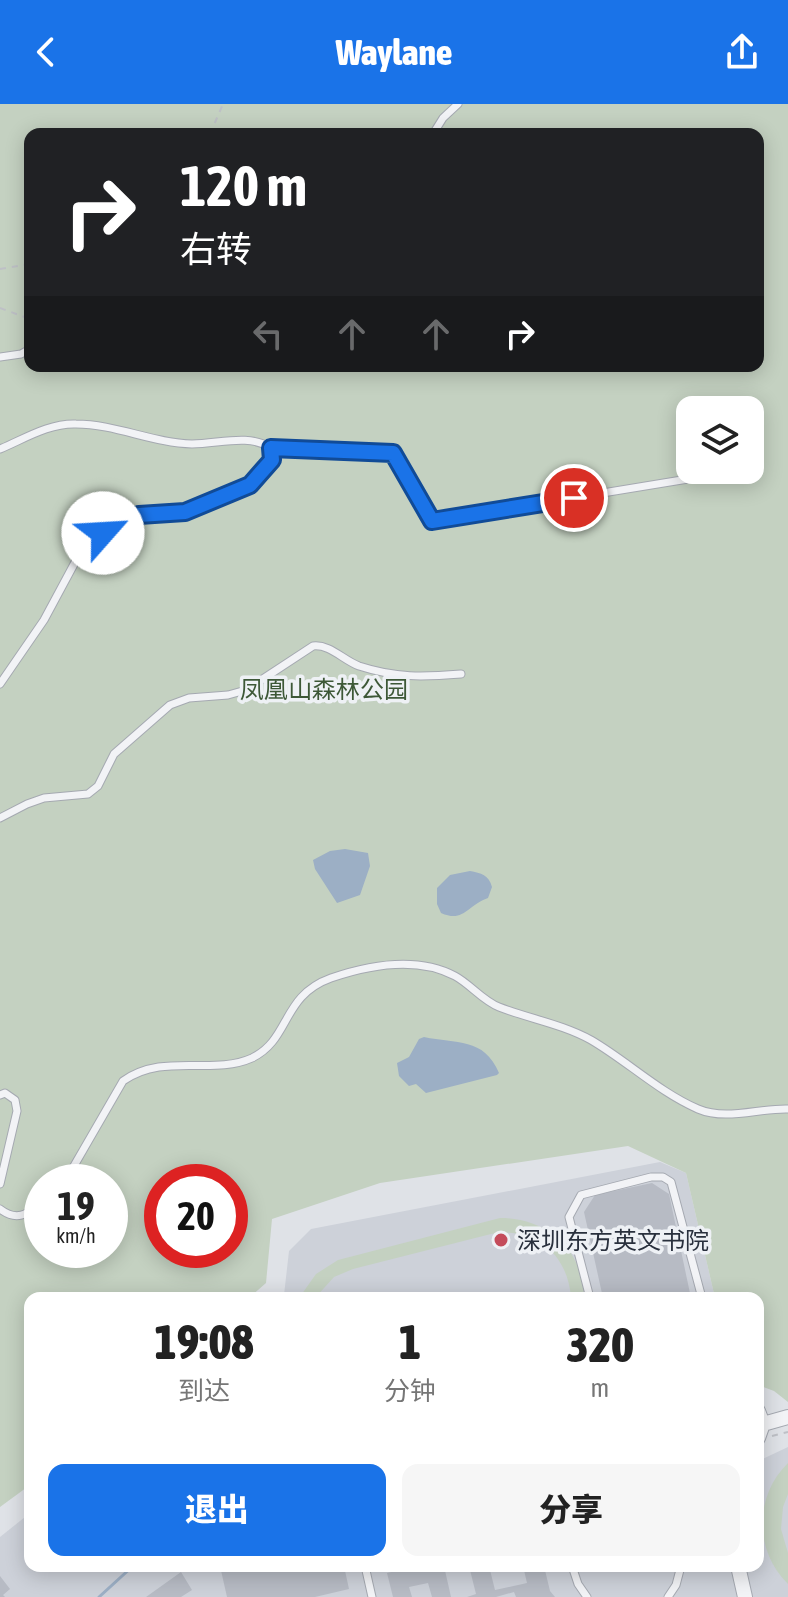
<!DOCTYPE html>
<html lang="zh">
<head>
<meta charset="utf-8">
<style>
  body { margin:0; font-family:"Asap Condensed","Noto Sans SC",sans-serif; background:#f6f6f6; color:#222; height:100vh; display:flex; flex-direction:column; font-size:30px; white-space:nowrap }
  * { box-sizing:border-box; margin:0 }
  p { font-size:26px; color:#767676 }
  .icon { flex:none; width:44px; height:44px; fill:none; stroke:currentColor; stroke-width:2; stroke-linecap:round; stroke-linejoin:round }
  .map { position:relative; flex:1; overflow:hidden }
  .sheet { position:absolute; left:24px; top:1188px; width:740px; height:280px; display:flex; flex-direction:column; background:#fff; border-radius:16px; box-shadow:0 4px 20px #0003 }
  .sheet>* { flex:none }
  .banner { position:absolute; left:24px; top:24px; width:740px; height:244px; border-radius:16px; box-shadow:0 4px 20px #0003; background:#202124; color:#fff; overflow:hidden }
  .fabs { position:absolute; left:676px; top:292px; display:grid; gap:16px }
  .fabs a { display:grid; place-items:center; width:88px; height:88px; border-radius:16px; background:#fff; box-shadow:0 4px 20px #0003; font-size:40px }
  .speed { position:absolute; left:24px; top:1060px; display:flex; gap:16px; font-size:40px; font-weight:700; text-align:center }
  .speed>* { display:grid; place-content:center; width:104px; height:104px; border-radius:50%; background:#fff; box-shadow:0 4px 20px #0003; line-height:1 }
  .speed small { font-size:20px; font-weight:400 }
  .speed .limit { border:12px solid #d22; background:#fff; color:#111 }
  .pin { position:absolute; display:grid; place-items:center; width:68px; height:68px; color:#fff; margin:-34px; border:4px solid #fff; border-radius:50%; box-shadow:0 2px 8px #0007 }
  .me { position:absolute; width:88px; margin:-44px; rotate:64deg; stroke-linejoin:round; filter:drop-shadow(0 0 6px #0008) }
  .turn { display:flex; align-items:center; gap:28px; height:168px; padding:0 24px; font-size:36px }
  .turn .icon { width:104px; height:104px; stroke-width:2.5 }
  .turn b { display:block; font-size:56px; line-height:68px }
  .lanes { display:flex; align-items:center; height:76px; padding:0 24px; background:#0003; justify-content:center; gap:40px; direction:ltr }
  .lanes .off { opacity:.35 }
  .eta { display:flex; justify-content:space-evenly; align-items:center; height:136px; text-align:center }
  .eta b { font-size:48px; font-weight:800; line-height:56px }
  .button { display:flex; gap:16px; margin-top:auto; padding:16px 24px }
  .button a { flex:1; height:92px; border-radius:16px; background:#1a73e8; color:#fff; font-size:32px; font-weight:800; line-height:92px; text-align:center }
  .button a+a { background:#f6f6f6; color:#222 }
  header { display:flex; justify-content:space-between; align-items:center; height:104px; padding:0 24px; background:#1a73e8; color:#fff; font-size:36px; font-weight:800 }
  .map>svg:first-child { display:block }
  .built { fill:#cdd1d9 }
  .green { fill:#c4d1c1; fill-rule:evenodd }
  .water { fill:#9cafc5 }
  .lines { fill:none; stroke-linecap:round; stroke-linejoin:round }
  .stream { stroke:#9cafc5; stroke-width:3 }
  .building { fill:#b7bbc4 }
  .service-casing { stroke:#a5a9b1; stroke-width:9 }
  .minor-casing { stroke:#a5a9b1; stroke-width:16 }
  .path { stroke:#bec0c6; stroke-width:2; stroke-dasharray:6 6; stroke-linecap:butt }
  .service { stroke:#f2f3f6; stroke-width:7 }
  .minor { stroke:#f2f3f6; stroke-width:14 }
  .route-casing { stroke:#114b97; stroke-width:20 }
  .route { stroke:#1a73e8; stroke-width:14 }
  .poi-dot { fill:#c44c5b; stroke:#eef1f5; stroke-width:3 }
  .labels { text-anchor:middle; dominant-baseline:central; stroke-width:7; stroke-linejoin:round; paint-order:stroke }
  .park-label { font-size:24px; fill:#3d5837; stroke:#eef1f5 }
  .poi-label { font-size:24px; fill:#29303d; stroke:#eef1f5; text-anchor:start }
</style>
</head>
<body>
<header><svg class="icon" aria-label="back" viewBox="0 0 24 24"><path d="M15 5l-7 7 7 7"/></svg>Waylane<svg class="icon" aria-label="share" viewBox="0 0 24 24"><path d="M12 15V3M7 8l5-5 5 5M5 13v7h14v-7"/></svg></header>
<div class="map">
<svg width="788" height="1493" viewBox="0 0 788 1493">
  <rect width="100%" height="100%" fill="#dfe2e7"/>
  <!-- built -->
  <path class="built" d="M660 1058 686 1069 715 1194H280L284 1191 289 1147 311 1125Z
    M788 1343V1493H0V1433L30 1409V1462H758V1357Z"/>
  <!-- green -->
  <path class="green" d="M0 0H788V1298L774 1287 758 1281V1194H715L686 1069 628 1042 380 1079 272 1115 266 1179 249 1194H30V1381L0 1403ZM30 30H758V262H30ZM690 306H750V366H690ZM42 1078H110V1146H42ZM162 1078H230V1146H162Z
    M500 1114C547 1114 584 1146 584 1194H571C568 1150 535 1122 491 1130L353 1165 334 1173 315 1194H299L316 1170 338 1156Z
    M788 1359V1390L783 1403 781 1425 788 1449V1480C754 1447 754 1392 788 1359Z"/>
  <!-- water -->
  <path class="water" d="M345 745 368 749 370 762 360 791 337 799 315 765 313 756 330 747Z
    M470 767C481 769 489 771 492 783L488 794C466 802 464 819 441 809L437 800V784L450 771Z
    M424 933C456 940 484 933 499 969L497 971 426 989 416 980 409 982 399 972 397 959 409 953 419 935Z"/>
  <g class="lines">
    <!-- stream -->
    <path class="stream" d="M99 1493 133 1462"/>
  </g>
  <!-- building -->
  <path class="building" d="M652 1079 669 1090 691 1194H603L584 1108 595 1091Z
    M220 1462H344L349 1485 315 1493H227Z
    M416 1462H444L451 1493H432L428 1479 409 1483 412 1493H393L387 1469Z
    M469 1462H489L495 1486 527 1479 523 1462H544L550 1487 555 1493H516L514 1488 496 1493H467L476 1490Z
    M181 1468 192 1486 181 1493H146Z
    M0 1472 10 1485 3 1491 5 1493H0Z"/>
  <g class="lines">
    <!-- service casing -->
    <g class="service-casing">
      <path id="service" d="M433 30 443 14 458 0
        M0 253 21 250 30 245
        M271 344 393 349 432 417 688 375
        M0 345C24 335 49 319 76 320 115 320 153 339 192 340 219 340 248 329 271 344L272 356 250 381 185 408 139 411 103 429 80 449 44 516 0 580
        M0 714 27 700 44 694 88 690 98 682 114 650 170 601 189 594 228 591 246 586 313 542C330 540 343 556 359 562 396 574 423 573 461 570
        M0 991 5 989 15 996 17 1007 0 1080
        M61 1078 71 1067 123 977C164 948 212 972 252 954 291 935 281 892 331 874 369 861 417 852 455 872 470 880 483 897 499 903 530 915 562 920 591 936 627 957 659 988 698 1005 726 1017 759 1004 788 1005
        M0 1105C17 1118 27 1110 42 1099
        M590 1194 569 1113 581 1091 651 1073H663L671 1078 702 1194
        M365 1462 372 1493
        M572 1462 578 1480 587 1493
        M668 1493 676 1481 681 1462"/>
    </g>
    <!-- minor casing -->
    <g class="minor-casing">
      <path id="minor" d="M758 1307 763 1320 758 1334
        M763 1320 788 1313
        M738 1462 745 1493"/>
    </g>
    <!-- path -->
    <path class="path" d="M210 30 223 0
      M0 165 30 160
      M0 204 30 215
      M772 1332 788 1328"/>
    <!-- service -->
    <use href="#service" class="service"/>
    <!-- minor -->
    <use href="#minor" class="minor"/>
  </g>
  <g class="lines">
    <!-- route casing -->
    <g class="route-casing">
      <path id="route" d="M103 429 139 411 185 408 250 381 272 356 271 344 393 349 432 417 574 394"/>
    </g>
    <!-- route -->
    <use href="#route" class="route"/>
  </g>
  <!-- markers -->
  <circle class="poi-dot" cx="501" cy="1136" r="8"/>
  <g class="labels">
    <!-- park labels -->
    <g class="park-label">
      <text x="324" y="585">凤凰山森林公园</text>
    </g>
    <!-- poi labels -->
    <g class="poi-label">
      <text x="517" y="1136">深圳东方英文书院</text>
    </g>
  </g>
</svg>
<div class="fabs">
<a><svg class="icon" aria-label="layers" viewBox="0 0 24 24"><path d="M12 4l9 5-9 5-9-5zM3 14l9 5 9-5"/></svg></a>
</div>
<div class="speed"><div>19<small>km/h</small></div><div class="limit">20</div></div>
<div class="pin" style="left:574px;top:394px;background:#d93025"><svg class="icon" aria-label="arrive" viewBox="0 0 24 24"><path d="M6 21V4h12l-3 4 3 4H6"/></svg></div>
<svg class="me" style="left:103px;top:429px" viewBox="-20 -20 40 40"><circle r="19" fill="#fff"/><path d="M0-13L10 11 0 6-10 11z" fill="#1a73e8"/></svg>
<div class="banner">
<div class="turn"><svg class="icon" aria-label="right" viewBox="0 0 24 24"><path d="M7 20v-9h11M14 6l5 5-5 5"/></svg><div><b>120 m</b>右转</div></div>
<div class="lanes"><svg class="icon off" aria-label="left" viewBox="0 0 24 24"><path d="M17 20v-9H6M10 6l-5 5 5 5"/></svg><svg class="icon off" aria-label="ahead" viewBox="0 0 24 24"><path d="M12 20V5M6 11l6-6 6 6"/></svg><svg class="icon off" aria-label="ahead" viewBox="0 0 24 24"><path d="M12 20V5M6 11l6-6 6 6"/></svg><svg class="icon" aria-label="right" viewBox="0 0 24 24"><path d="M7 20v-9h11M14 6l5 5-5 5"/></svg></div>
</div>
<section class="sheet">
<div class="eta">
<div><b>19:08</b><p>到达</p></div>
<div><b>1</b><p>分钟</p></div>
<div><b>320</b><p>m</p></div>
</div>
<div class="button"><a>退出</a><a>分享</a></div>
</section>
</div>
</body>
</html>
